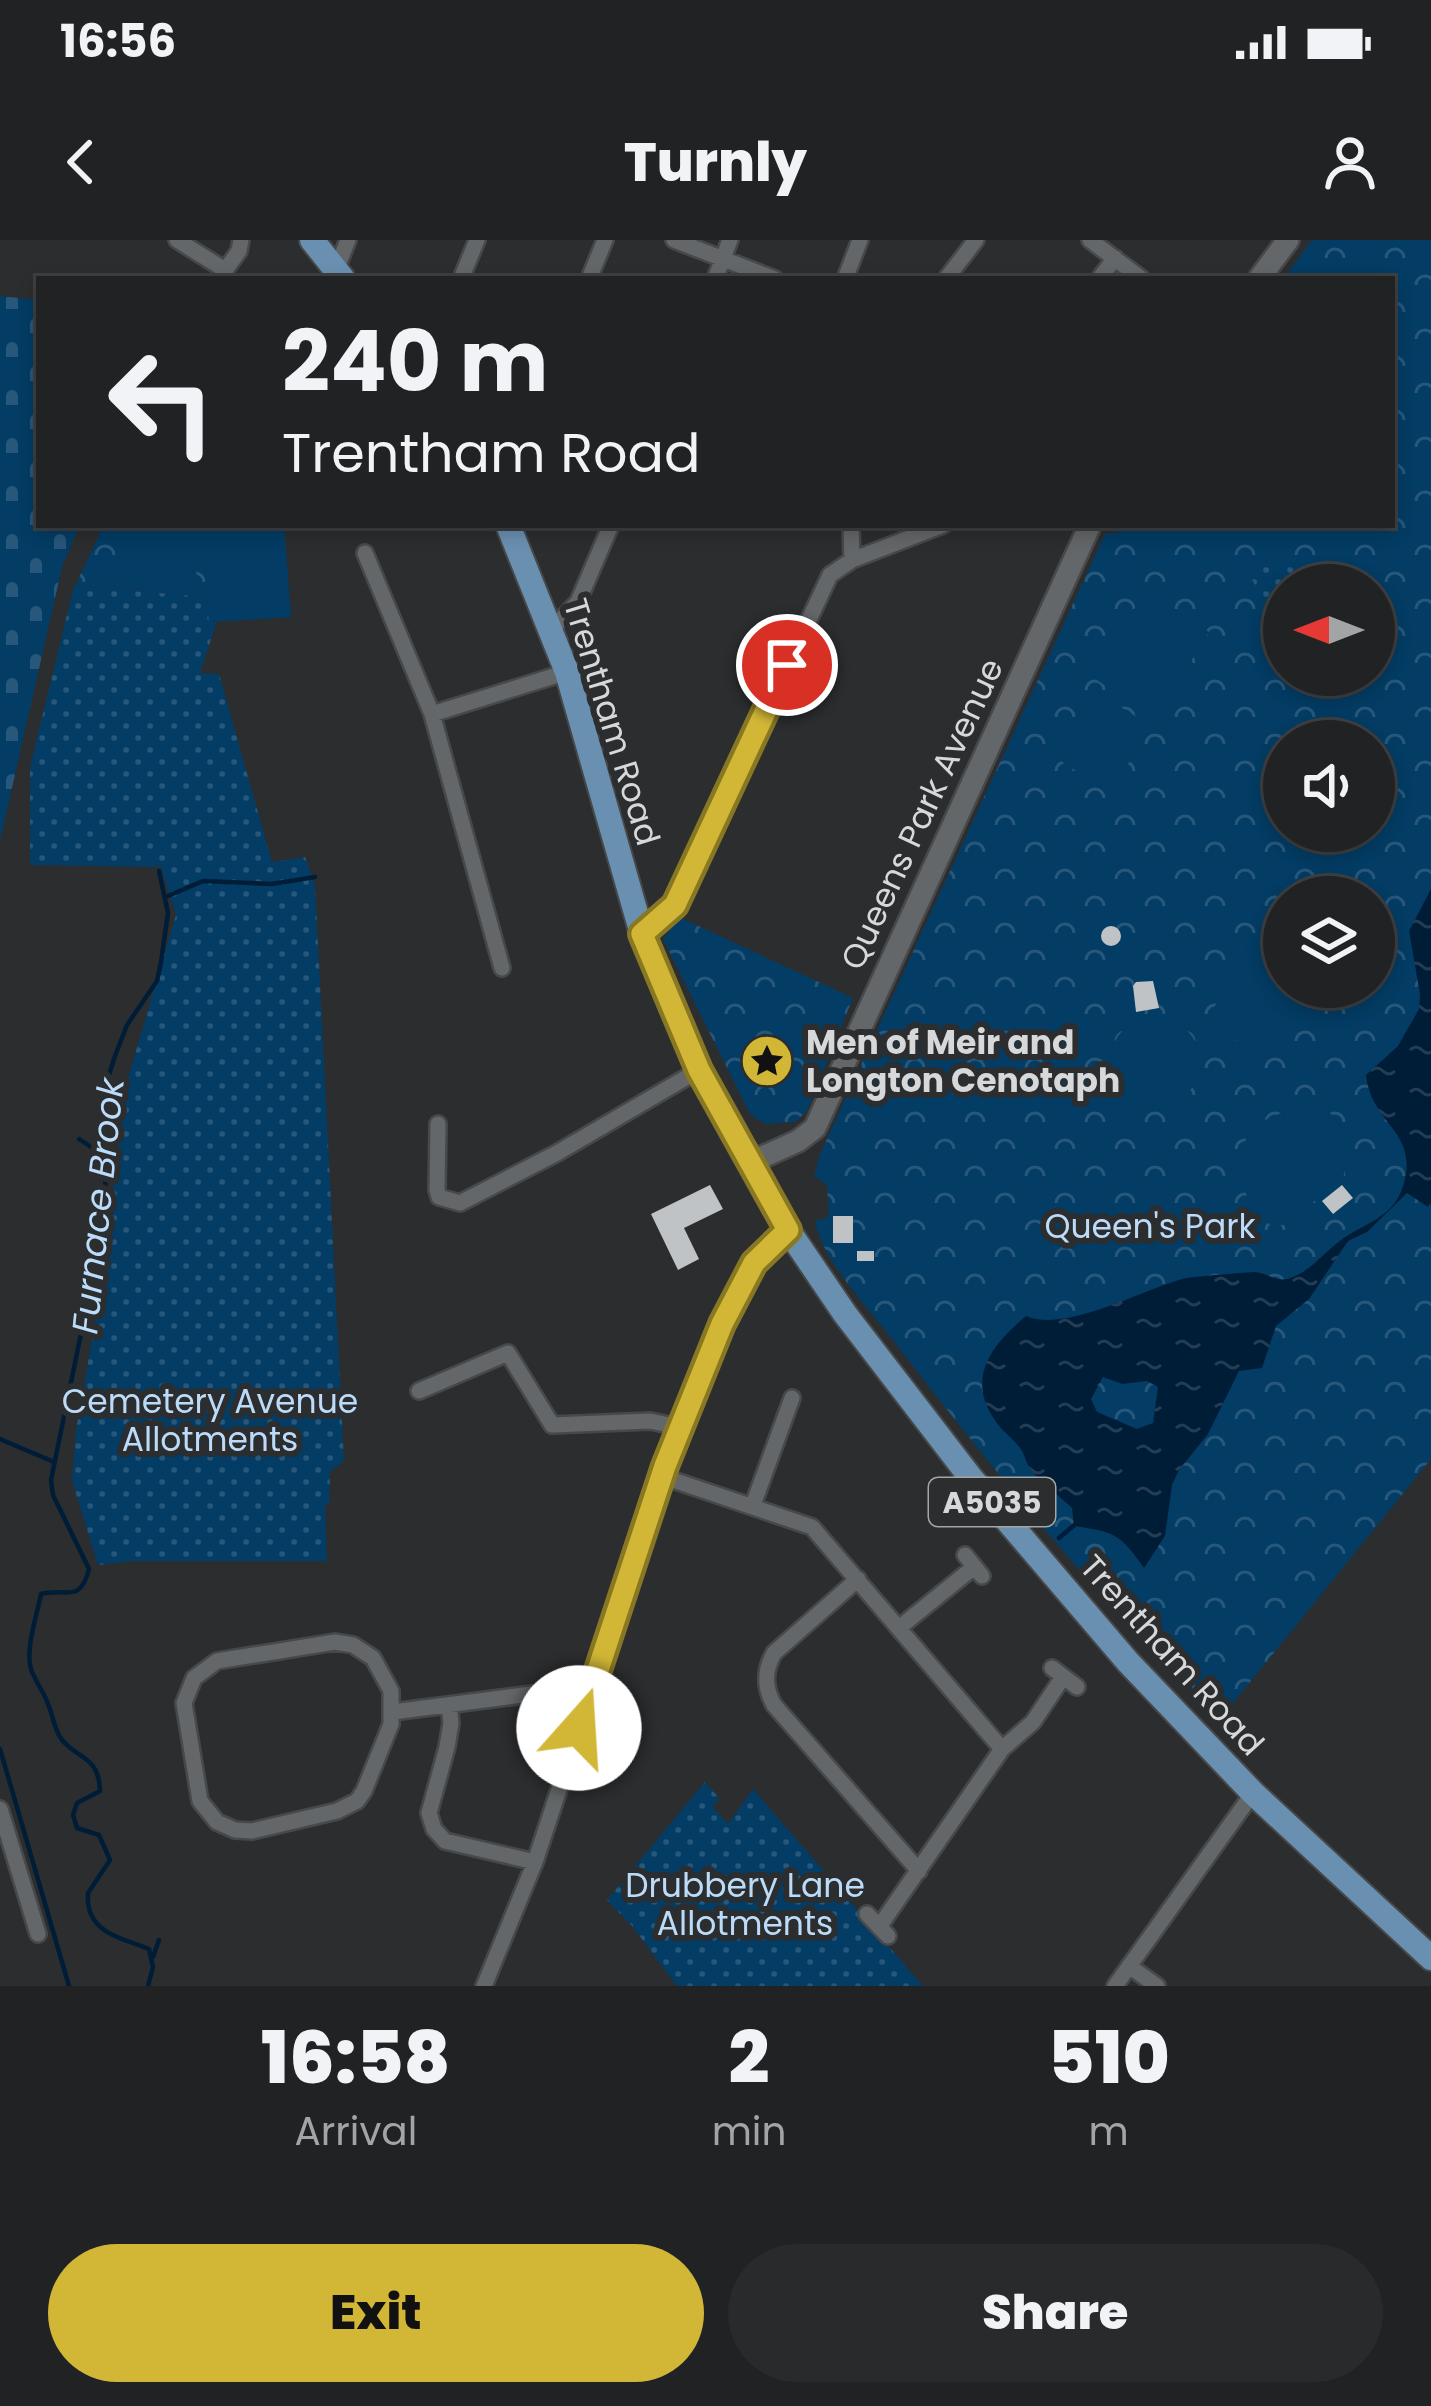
<!DOCTYPE html>
<html lang="en">
<head>
<meta charset="utf-8">
<style>
  body { margin:0; font-family:Poppins,sans-serif; background:#282a2b; color:#f1f3f6; height:100vh; display:flex; flex-direction:column; font-size:45px; white-space:nowrap }
  * { box-sizing:border-box; margin:0 }
  p { font-size:39px; color:#a2a4a6 }
  .icon { flex:none; width:66px; height:66px; fill:none; stroke:currentColor; stroke-width:2; stroke-linecap:round; stroke-linejoin:round }
  .map { position:relative; height:1746px; overflow:hidden }
  .side { display:flex; flex-direction:column; background:#202223; flex:1 }
  .side>* { flex:none }
  .guide { position:absolute; left:36px; top:36px; width:1359px; height:252px; border-radius:0px; box-shadow:0 6px 18px #0003,0 0 0 3px #3d3f41; background:#202223; color:#f1f3f6; overflow:hidden }
  .needle { width:78px; rotate:270deg }
  .controls { position:absolute; left:1263px; top:324px; display:grid; gap:24px }
  .controls a { display:grid; place-items:center; width:132px; height:132px; border-radius:50%; background:#202223; box-shadow:0 6px 18px #0003,0 0 0 3px #3d3f41; font-size:60px }
  .pin { position:absolute; display:grid; place-items:center; width:102px; height:102px; color:#fff; margin:-51px; border:6px solid #fff; border-radius:50%; box-shadow:0 3px 12px #0007 }
  .me { position:absolute; width:132px; margin:-66px; rotate:19deg; stroke-linejoin:round; filter:drop-shadow(0 0 9px #0008) }
  .turn { display:flex; align-items:center; gap:42px; height:252px; padding:0 48px; font-size:54px }
  .turn .icon { width:156px; height:156px; stroke-width:2.5 }
  .turn b { display:block; font-size:84px; line-height:102px }
  .eta { display:flex; justify-content:space-evenly; align-items:center; height:204px; text-align:center }
  .eta b { font-size:72px; font-weight:800; line-height:84px }
  .primary-button { display:flex; gap:24px; margin-top:auto; padding:24px 48px }
  .primary-button a { flex:1; height:138px; border-radius:72px; background:#d2b736; color:#111; font-size:48px; font-weight:800; line-height:138px; text-align:center }
  .primary-button a+a { background:#282a2b; color:#f1f3f6 }
  .status { display:flex; justify-content:space-between; align-items:center; height:84px; padding:0 60px; background:#202223; direction:ltr }
  .status svg { height:33px; fill:currentColor }
  header { display:flex; justify-content:space-between; align-items:center; height:156px; padding:0 48px; background:#202223; font-size:54px; font-weight:800 }
  .map>svg:first-child { display:block }
  .forest { fill:url(#forest-crowns); fill-rule:evenodd }
  .cemetery { fill:url(#cemetery-stones) }
  .garden { fill:url(#garden-dots) }
  .pitch { fill:#033c64 }
  .water { fill:url(#water-ripples); fill-rule:evenodd }
  .lines { fill:none; stroke-linecap:round; stroke-linejoin:round }
  .stream { stroke:#001d38; stroke-width:4.5 }
  .building { fill:#c0c3c5 }
  .street-casing { stroke:#464849; stroke-width:20 }
  .secondary-casing { stroke:#464849; stroke-width:26 }
  .primary-casing { stroke:#464849; stroke-width:28 }
  .street { stroke:#646769; stroke-width:15 }
  .secondary { stroke:#646769; stroke-width:21 }
  .primary { stroke:#6a90b1; stroke-width:24 }
  .route-casing { stroke:#887723; stroke-width:30 }
  .route { stroke:#d2b736; stroke-width:21 }
  .labels { text-anchor:middle; dominant-baseline:central; stroke-width:12; stroke-linejoin:round; paint-order:stroke }
  .shield { fill:#2b2d2f; stroke:#a3a5a6; stroke-width:3 }
  .shield-label { font-size:30px; font-weight:bold; fill:#d7d8d9 }
  .street-label { font-size:33px; fill:#d7d8d9; stroke:#2b2d2f }
  .poi-label { font-size:33px; font-weight:bold; fill:#d7d8d9; stroke:#2b2d2f; text-anchor:start }
  .park-label { font-size:33px; fill:#bbdbf9; stroke:#2b2d2f }
  .water-label { font-size:36px; font-style:italic; fill:#bcdcfb; stroke:#2b2d2f }
</style>
</head>
<body>
<div class="status"><b>16:56</b><svg viewBox="0 0 49 12"><path d="M0 12V9h3v3zM5 12V6h3v6zM10 12V3h3v9zM15 12V0h3v12zM26 1h20v11H26zM47 4h2v5h-2z"/></svg></div>
<header><svg class="icon" aria-label="back" viewBox="0 0 24 24"><path d="M15 5l-7 7 7 7"/></svg>Turnly<svg class="icon" aria-label="person" viewBox="0 0 24 24"><circle cx="12" cy="8" r="4"/><path d="M4 21q1-7 8-7t8 7"/></svg></header>
<div class="map">
<svg width="1431" height="1746" viewBox="0 0 1431 1746">
  <defs>
    <pattern id="forest-crowns" width="20" height="18" patternUnits="userSpaceOnUse" patternTransform="scale(3)"><rect width="20" height="18" fill="#033c64"/><path d="M2 6a3 3 0 1 1 6 0M12 15a3 3 0 1 1 6 0" fill="none" stroke="#27577a"/></pattern>
    <pattern id="cemetery-stones" width="16" height="16" patternUnits="userSpaceOnUse" patternTransform="scale(3)"><rect width="16" height="16" fill="#033c64"/><path d="M2 7V4a2 2 0 0 1 4 0v3zM10 15v-3a2 2 0 0 1 4 0v3z" fill="#27577a"/></pattern>
    <pattern id="garden-dots" width="8" height="8" patternUnits="userSpaceOnUse" patternTransform="scale(3)"><rect width="8" height="8" fill="#033c64"/><path d="M2 2h.1M6 6h.1" fill="none" stroke="#27577a" stroke-width="1.8" stroke-linecap="round"/></pattern>
    <pattern id="water-ripples" width="26" height="14" patternUnits="userSpaceOnUse" patternTransform="scale(3)"><rect width="26" height="14" fill="#001d38"/><path d="M2 4q2-2 4 0t4 0M15 11q2-2 4 0t4 0" fill="none" stroke="#243d54"/></pattern>
  </defs>
  <rect width="100%" height="100%" fill="#2b2d2f"/>
  <!-- forest -->
  <path class="forest" d="M1312 0H1431V1219L1216 1484C1210 1476 1207 1468 1201 1461 1089 1348 993 1230 896 1104 871 1071 822 1021 815 981L829 977 827 945 814 936 820 914 1105 294 1121 291 1123 285H1392V39H1283ZM1284 345H1374V435H1284ZM1284 501H1374V591H1284ZM1284 657H1374V747H1284Z
    M104 285H284L291 377 209 382 206 357 75 346Z
    M679 677 853 758 807 871 795 882 765 884 750 874 663 699Z"/>
  <!-- cemetery -->
  <path class="cemetery" d="M0 56 39 60V285H80L62 327 0 601Z"/>
  <!-- garden -->
  <path class="garden" d="M1245 326 1330 327V329L1311 345H1284V369L1265 389 1259 353Z
    M74 346 207 357 209 381H217L200 433 219 434 272 622 305 617 315 644 344 1221 330 1232 329 1264 325 1265 327 1321H133L98 1325 72 1241 76 1190 103 1038 125 848 176 675 161 627 30 625V527Z
    M705 1542 719 1558 713 1567 728 1584 753 1549 923 1746H677L632 1686 607 1660Z"/>
  <!-- pitch -->
  <path class="pitch" d="M124 285H193L197 345 125 348 121 298Z
    M201 285H284L291 377 209 382Z
    M1145 352 1209 392 1156 477 1092 437Z
    M1094 450 1152 487 1109 553 1052 515Z
    M1274 702 1284 706V747H1303L1269 816C1244 808 1221 796 1212 771L1248 708Z
    M1110 822a45 45 0 1 1 90 0a45 45 0 1 1-90 0Z
    M1319 866C1351 883 1347 902 1344 935L1288 984 1274 986 1256 978C1223 908 1243 873 1319 866Z"/>
  <!-- water -->
  <path class="water" d="M1431 649V963L1428 967 1407 953 1367 992 1348 1001 1309 1059 1276 1086 1262 1128 1239 1131 1208 1194 1179 1230 1172 1245 1165 1296 1144 1328C1120 1294 1115 1292 1074 1286L1072 1268C1059 1255 1040 1243 1030 1228 1026 1223 1025 1216 1022 1211 1015 1200 1003 1192 996 1182 965 1139 991 1105 1026 1076 1065 1093 1142 1050 1182 1039 1187 1037 1250 1032 1255 1032 1267 1033 1277 1043 1290 1038 1310 1032 1324 1012 1341 1000 1363 984 1392 978 1402 949 1422 891 1371 886 1366 835L1398 806 1419 769 1420 754 1409 691ZM1103 1137 1122 1144 1147 1141 1158 1147 1153 1183 1137 1189 1097 1172 1091 1159Z"/>
  <g class="lines">
    <!-- stream -->
    <path class="stream" d="M168 656 203 641 272 644 315 637
      M79 899 97 911
      M0 1199 54 1222
      M1059 1298 1078 1282
      M0 1509 69 1746
      M153 1717 159 1700
      M148 1746 153 1727 149 1709C119 1697 85 1692 88 1653L110 1620 99 1595 77 1588 73 1575 77 1563 100 1551C99 1516 79 1520 62 1500 54 1490 53 1475 48 1464 44 1452 35 1441 31 1429 25 1409 37 1375 41 1354 65 1347 80 1365 89 1329L53 1255 51 1240 86 1069 97 1044 87 1003 106 960 105 934 97 911 114 874 108 838 115 816 127 785 157 741 161 722 168 673 159 631"/>
  </g>
  <!-- building -->
  <path class="building" d="M1101 696a10 10 0 1 1 20 0a10 10 0 1 1-20 0Z
    M1153 741 1159 768 1136 772 1133 746 1136 742Z
    M710 945 723 969 684 988 699 1019 678 1030 651 974Z
    M1342 945 1353 958 1333 974 1322 961Z
    M833 976H853V1003H833Z
    M857 1011H874V1021H857Z"/>
  <g class="lines">
    <!-- street casing -->
    <g class="street-casing">
      <path id="street" d="M177 0 225 30
        M674 0 775 39
        M1090 0 1142 39
        M336 30 348 0
        M221 36 239 11 241 0
        M461 39 477 0
        M589 39 605 0
        M715 39 730 0
        M845 39 860 0
        M946 39 976 0
        M1099 39 1115 18
        M851 285 852 320
        M365 313 432 474 502 728
        M552 389 578 362 611 285
        M432 474 567 432
        M642 694 675 665 830 335 852 320 943 285
        M438 884 437 950 439 957 460 963 557 913 699 830
        M419 1151 508 1113 552 1185 650 1181 679 1187
        M661 1236 812 1287 1002 1509 879 1687
        M753 1265 792 1158
        M965 1315 982 1336
        M858 1339 774 1413C764 1431 764 1447 774 1465L919 1631
        M900 1387 974 1327
        M335 1402 353 1405 373 1418 391 1451V1484L364 1551 357 1561 337 1571 252 1591 235 1590 217 1582 200 1561 184 1463 194 1438 217 1421Z
        M1052 1428 1077 1447
        M449 1465 451 1483 447 1507 429 1573 434 1589 445 1601 535 1622
        M393 1472 593 1446
        M1002 1509 1033 1482 1063 1437
        M0 1569 38 1694
        M867 1674 888 1696
        M1129 1726 1157 1746
        M484 1746 535 1622 679 1187 737 1050 754 1023 788 990
        M1115 1746 1253 1553"/>
    </g>
    <!-- secondary casing -->
    <g class="secondary-casing">
      <path id="secondary" d="M1259 39 1288 0
        M749 923 798 901 815 888 1090 285"/>
    </g>
    <!-- primary casing -->
    <g class="primary-casing">
      <path id="primary" d="M312 0 343 39
        M508 285 567 432 642 694 699 830 788 990 845 1074 971 1238 1128 1422 1253 1553 1431 1718"/>
    </g>
    <!-- street -->
    <use href="#street" class="street"/>
    <!-- secondary -->
    <use href="#secondary" class="secondary"/>
    <!-- primary -->
    <use href="#primary" class="primary"/>
  </g>
  <g class="lines">
    <!-- route casing -->
    <g class="route-casing">
      <path id="route" d="M579 1488 665 1226 722 1084 754 1023 788 990 699 830 642 694 675 665 787 425"/>
    </g>
    <!-- route -->
    <use href="#route" class="route"/>
  </g>
  <!-- icons -->
  <defs>
    <g id="sight-disc" transform="scale(2.7)"><circle r="9.5" fill="#d2b736" stroke="#2b2d2f"/><path d="M0-6L1.8-2.2L6-1.7L2.9 1.2L3.7 5.4L0 3.3L-3.7 5.4L-2.9 1.2L-6-1.7L-1.8-2.2Z" fill="#111"/></g>
  </defs>
  <g fill-rule="evenodd">
    <use href="#sight-disc" x="767" y="821"/>
  </g>
  <g class="labels">
    <!-- shield labels -->
    <rect class="shield" x="929" y="1238" width="126" height="48" rx="9"/>
    <g class="shield-label">
      <text x="992" y="1262">A5035</text>
    </g>
    <!-- street labels -->
    <g class="street-label">
      <text transform="translate(612 482) rotate(73)">Trentham Road</text>
      <text transform="translate(922 574) rotate(-65)">Queens Park Avenue</text>
      <text transform="translate(1172 1415) rotate(48)">Trentham Road</text>
    </g>
    <!-- poi labels -->
    <g class="poi-label">
      <text x="806" y="802">Men of Meir and<tspan x="806" dy="38">Longton Cenotaph</tspan></text>
    </g>
    <!-- park labels -->
    <g class="park-label">
      <text x="1150" y="986">Queen's Park</text>
      <text x="210" y="1161">Cemetery Avenue<tspan x="210" dy="38">Allotments</tspan></text>
      <text x="745" y="1645">Drubbery Lane<tspan x="745" dy="38">Allotments</tspan></text>
    </g>
    <!-- water labels -->
    <g class="water-label">
      <text transform="translate(98 966) rotate(-84)">Furnace Brook</text>
    </g>
  </g>
</svg>
<div class="controls">
<a><svg class="needle" viewBox="-14 -14 28 28"><path d="M0-13l5 13h-10z" fill="#e53935"/><path d="M0 13l5-13h-10z" fill="#a2a4a6"/></svg></a>
<a><svg class="icon" aria-label="sound" viewBox="0 0 24 24"><path d="M4 9h4l5-4v14l-5-4H4zM17 9q2 3 0 6"/></svg></a>
<a><svg class="icon" aria-label="layers" viewBox="0 0 24 24"><path d="M12 4l9 5-9 5-9-5zM3 14l9 5 9-5"/></svg></a>
</div>
<div class="pin" style="left:787px;top:425px;background:#d93025"><svg class="icon" aria-label="arrive" viewBox="0 0 24 24"><path d="M6 21V4h12l-3 4 3 4H6"/></svg></div>
<svg class="me" style="left:579px;top:1488px" viewBox="-20 -20 40 40"><circle r="19" fill="#fff"/><path d="M0-13L10 11 0 6-10 11z" fill="#d2b736"/></svg>
<div class="guide">
<div class="turn"><svg class="icon" aria-label="left" viewBox="0 0 24 24"><path d="M17 20v-9H6M10 6l-5 5 5 5"/></svg><div><b>240 m</b>Trentham Road</div></div>
</div>
</div>
<section class="side">
<div class="eta">
<div><b>16:58</b><p>Arrival</p></div>
<div><b>2</b><p>min</p></div>
<div><b>510</b><p>m</p></div>
</div>
<div class="primary-button"><a>Exit</a><a>Share</a></div>
</section>
</body>
</html>
